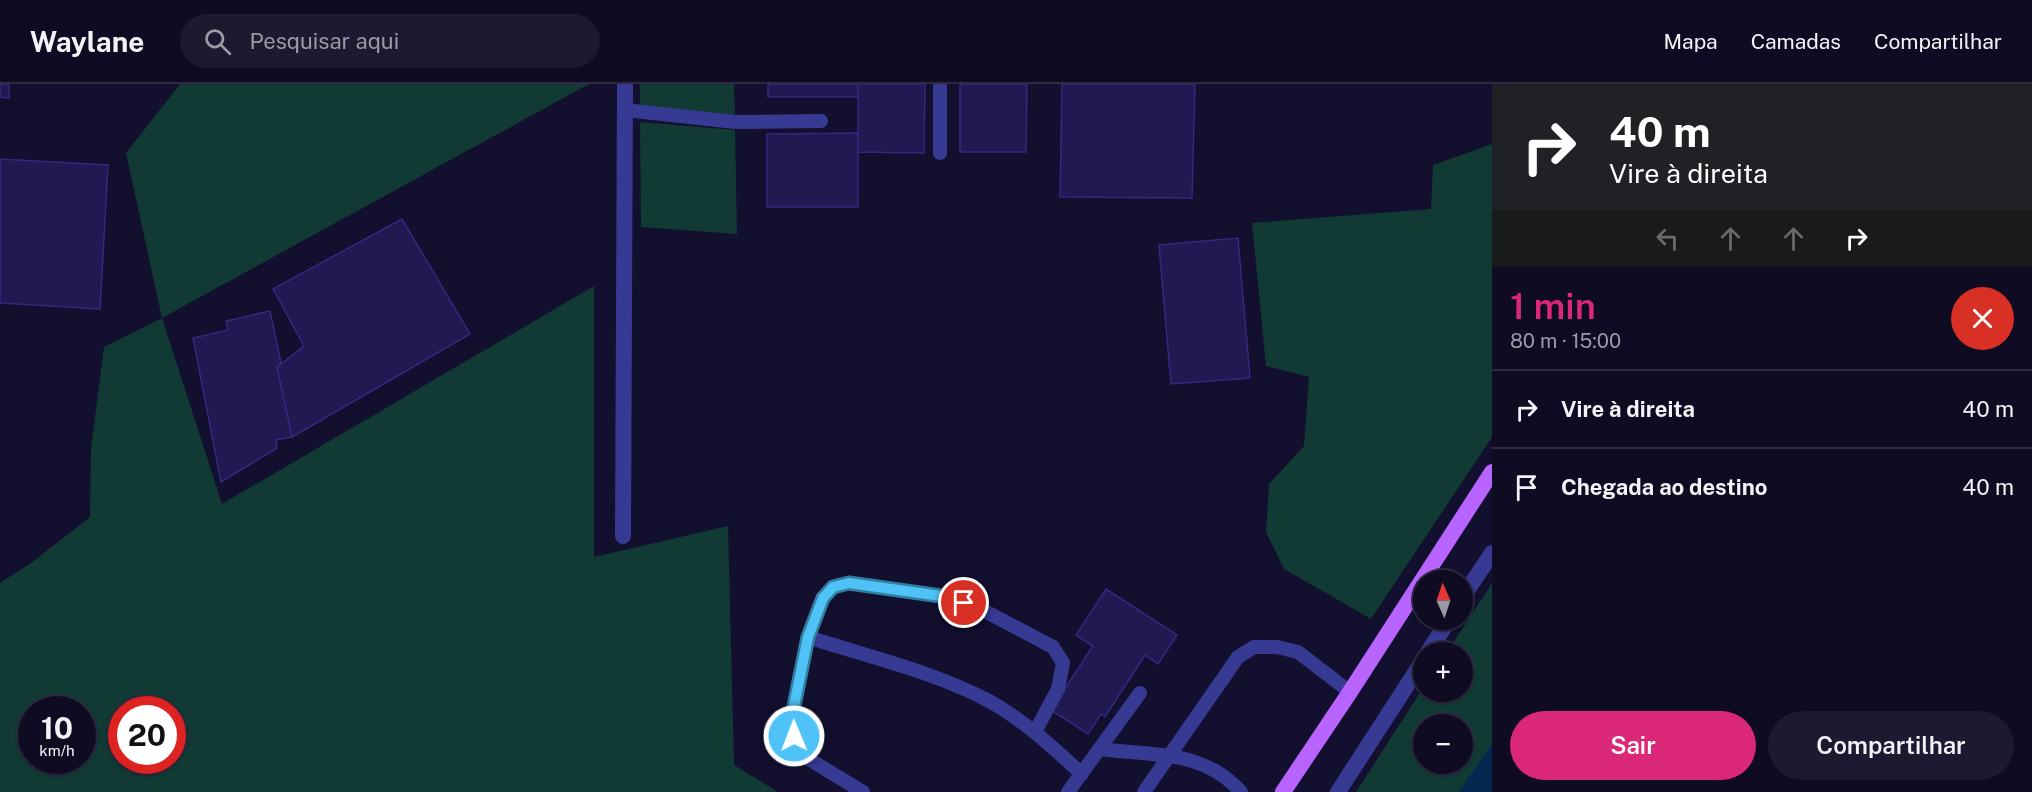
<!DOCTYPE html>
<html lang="pt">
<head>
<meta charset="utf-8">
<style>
  body { margin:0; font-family:"Public Sans",sans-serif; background:#1c1930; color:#f1f3f6; height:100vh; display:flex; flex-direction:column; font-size:22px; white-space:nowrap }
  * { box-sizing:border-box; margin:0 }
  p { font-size:20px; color:#9b9ba6 }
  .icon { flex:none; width:33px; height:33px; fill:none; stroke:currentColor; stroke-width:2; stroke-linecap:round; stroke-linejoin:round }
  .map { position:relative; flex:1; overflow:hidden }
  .sheet { display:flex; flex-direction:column; background:#0e0b23; width:540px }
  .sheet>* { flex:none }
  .guide { background:#202124; color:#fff; overflow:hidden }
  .needle { width:39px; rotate:357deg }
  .controls { position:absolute; left:1413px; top:486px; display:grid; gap:12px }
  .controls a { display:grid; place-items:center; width:60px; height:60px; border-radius:50%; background:#0e0b23; box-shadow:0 2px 4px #0004,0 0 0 2px #2e2b41; font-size:30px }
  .speed { position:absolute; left:18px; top:612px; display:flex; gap:12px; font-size:30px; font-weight:700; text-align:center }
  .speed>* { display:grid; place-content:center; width:78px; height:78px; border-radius:50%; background:#0e0b23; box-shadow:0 2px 4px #0004,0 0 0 2px #2e2b41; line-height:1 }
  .speed small { font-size:15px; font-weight:400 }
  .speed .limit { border:9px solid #d22; background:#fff; color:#111 }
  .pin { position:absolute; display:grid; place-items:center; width:51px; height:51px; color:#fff; margin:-26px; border:3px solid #fff; border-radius:50%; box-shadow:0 2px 6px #0007 }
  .me { position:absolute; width:66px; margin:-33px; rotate:359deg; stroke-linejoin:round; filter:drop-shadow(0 0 4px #0008) }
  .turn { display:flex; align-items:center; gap:21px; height:126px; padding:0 18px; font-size:27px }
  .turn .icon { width:78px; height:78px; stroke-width:2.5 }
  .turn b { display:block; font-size:42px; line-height:51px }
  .lanes { display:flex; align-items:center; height:57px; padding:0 18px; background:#0003; justify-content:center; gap:30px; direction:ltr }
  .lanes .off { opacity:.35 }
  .round { display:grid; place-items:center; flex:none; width:63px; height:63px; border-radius:32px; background:#1c1930 }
  .headline { display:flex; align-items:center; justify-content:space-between; height:102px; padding:0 18px }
  h1 { font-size:36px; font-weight:600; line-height:45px; color:#db2777 }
  .action { display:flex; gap:12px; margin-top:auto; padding:12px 18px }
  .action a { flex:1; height:69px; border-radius:36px; background:#db2777; color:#fff; font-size:24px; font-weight:600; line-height:69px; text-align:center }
  .action a+a { background:#1c1930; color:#f1f3f6 }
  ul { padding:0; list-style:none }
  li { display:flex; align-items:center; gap:18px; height:78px; padding:0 18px; border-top:2px solid #2e2b41 }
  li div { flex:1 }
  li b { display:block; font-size:22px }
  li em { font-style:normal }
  header { display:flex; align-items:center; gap:36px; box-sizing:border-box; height:84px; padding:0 30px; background:#0e0b23; border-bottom:2px solid #2e2b41 }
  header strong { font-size:28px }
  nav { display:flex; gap:33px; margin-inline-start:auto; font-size:21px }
  .search { width:420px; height:54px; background:#1c1930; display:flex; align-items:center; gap:15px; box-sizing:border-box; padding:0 21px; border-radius:33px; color:#9b9ba6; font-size:22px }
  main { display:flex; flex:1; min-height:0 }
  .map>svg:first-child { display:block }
  .green { fill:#113a35; fill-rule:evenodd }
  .water { fill:#052852 }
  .building { fill:#201952; stroke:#332981; stroke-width:1.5 }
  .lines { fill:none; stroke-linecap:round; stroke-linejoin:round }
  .service { stroke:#363a93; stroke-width:14 }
  .minor { stroke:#363a93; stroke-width:16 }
  .primary { stroke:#b864ff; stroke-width:16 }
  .route-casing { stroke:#337fa1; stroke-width:15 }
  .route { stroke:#4fc3f7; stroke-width:10 }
</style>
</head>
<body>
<header>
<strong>Waylane</strong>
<div class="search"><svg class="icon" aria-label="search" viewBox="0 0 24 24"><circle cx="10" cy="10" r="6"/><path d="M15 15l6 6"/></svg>Pesquisar aqui</div>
<nav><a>Mapa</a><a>Camadas</a><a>Compartilhar</a></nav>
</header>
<main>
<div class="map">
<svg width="1492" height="708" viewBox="0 0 1492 708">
  <rect width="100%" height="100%" fill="#120f2f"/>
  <!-- green -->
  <path class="green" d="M180 0H589L162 234 222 420 594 202V473L728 442 734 681 778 708H0V499L31 479 90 433 91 364 104 263 162 234 126 69ZM32 626H82V676H32ZM122 626H172V676H122Z
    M640 0H734L735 31 640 23Z
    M640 38 735 46 737 150 641 143Z
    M1492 60V353L1371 535 1284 485 1266 448 1269 400 1304 362 1309 293 1266 282 1252 139 1431 125 1433 81Z
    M1492 499V661L1459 708H1356L1423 604 1424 608H1462V568H1447ZM1424 640H1462V680H1424Z"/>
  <!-- water -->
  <path class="water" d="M1492 661V708H1459Z"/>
  <!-- building -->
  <path class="building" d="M0 0H9V14L0 13Z
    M768 0H858V13H768Z
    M858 0H925L924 69 858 68Z
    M960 0H1027L1026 68H960Z
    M1062 0H1195L1192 114 1060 113Z
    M858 49V123H767V50Z
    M0 75 108 81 100 225 0 219Z
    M402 135 470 250 292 353 277 283 304 262 273 205Z
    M1238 154 1250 294 1171 300 1159 161Z
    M270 227 281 279 277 283 292 353 276 356 277 364 221 398 193 254 228 246 226 237Z
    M1106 505 1177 551 1158 580 1145 571 1105 633 1101 630 1088 650 1051 626 1093 562 1076 551Z"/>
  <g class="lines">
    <!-- service -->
    <path class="service" d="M625 26 735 38 821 37
      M940 69V0
      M808 553C866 572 935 588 989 617 1024 636 1053 664 1082 690
      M1100 665C1152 672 1203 665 1241 708
      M863 708 802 671 794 653 792 632 808 553 823 514 833 503 849 499 948 513 979 524 1053 563 1063 579 1058 605 1035 648
      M1068 708 1140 609
      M1144 708 1238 573 1254 563H1277L1298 568 1350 608"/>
    <!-- minor -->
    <path class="minor" d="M623 452 625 0
      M1462 514 1492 469
      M1428 568 1449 536
      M1338 708 1424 575"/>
    <!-- primary -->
    <path class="primary" d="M1283 708 1350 608 1492 388"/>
  </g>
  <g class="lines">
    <!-- route casing -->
    <g class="route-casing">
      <path id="route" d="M794 652 792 632 808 553 823 514 833 503 849 499 948 513 964 519"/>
    </g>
    <!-- route -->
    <use href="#route" class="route"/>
  </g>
</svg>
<div class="controls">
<a><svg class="needle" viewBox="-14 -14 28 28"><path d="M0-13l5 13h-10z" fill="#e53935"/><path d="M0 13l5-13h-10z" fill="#9b9ba6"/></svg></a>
<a>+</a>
<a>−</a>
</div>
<div class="speed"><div>10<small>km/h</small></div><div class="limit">20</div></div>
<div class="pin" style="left:964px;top:519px;background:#d93025"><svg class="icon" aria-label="arrive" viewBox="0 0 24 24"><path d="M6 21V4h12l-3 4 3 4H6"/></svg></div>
<svg class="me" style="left:794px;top:652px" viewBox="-20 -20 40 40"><circle r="17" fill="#4fc3f7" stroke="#fff" stroke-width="3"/><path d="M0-11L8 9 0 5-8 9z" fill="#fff"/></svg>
</div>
<section class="sheet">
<div class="guide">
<div class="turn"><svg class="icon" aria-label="right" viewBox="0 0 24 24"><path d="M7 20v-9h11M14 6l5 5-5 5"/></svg><div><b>40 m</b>Vire à direita</div></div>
<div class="lanes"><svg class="icon off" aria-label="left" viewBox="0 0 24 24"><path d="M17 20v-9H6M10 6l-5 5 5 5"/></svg><svg class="icon off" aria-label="ahead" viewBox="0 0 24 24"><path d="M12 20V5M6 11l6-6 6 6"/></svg><svg class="icon off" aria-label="ahead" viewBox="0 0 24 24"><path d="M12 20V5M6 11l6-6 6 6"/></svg><svg class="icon" aria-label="right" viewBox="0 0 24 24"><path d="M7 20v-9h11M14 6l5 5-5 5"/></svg></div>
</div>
<div class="headline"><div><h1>1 min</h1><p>80 m · 15:00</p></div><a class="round" style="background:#d93025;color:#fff"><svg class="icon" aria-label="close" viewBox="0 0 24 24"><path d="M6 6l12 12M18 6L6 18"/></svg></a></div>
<ul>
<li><svg class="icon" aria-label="right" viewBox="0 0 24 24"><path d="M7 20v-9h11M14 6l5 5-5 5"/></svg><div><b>Vire à direita</b></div><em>40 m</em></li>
<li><svg class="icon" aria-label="arrive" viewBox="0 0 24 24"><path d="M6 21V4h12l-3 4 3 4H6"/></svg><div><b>Chegada ao destino</b></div><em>40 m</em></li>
</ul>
<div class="action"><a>Sair</a><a>Compartilhar</a></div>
</section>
</main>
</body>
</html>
